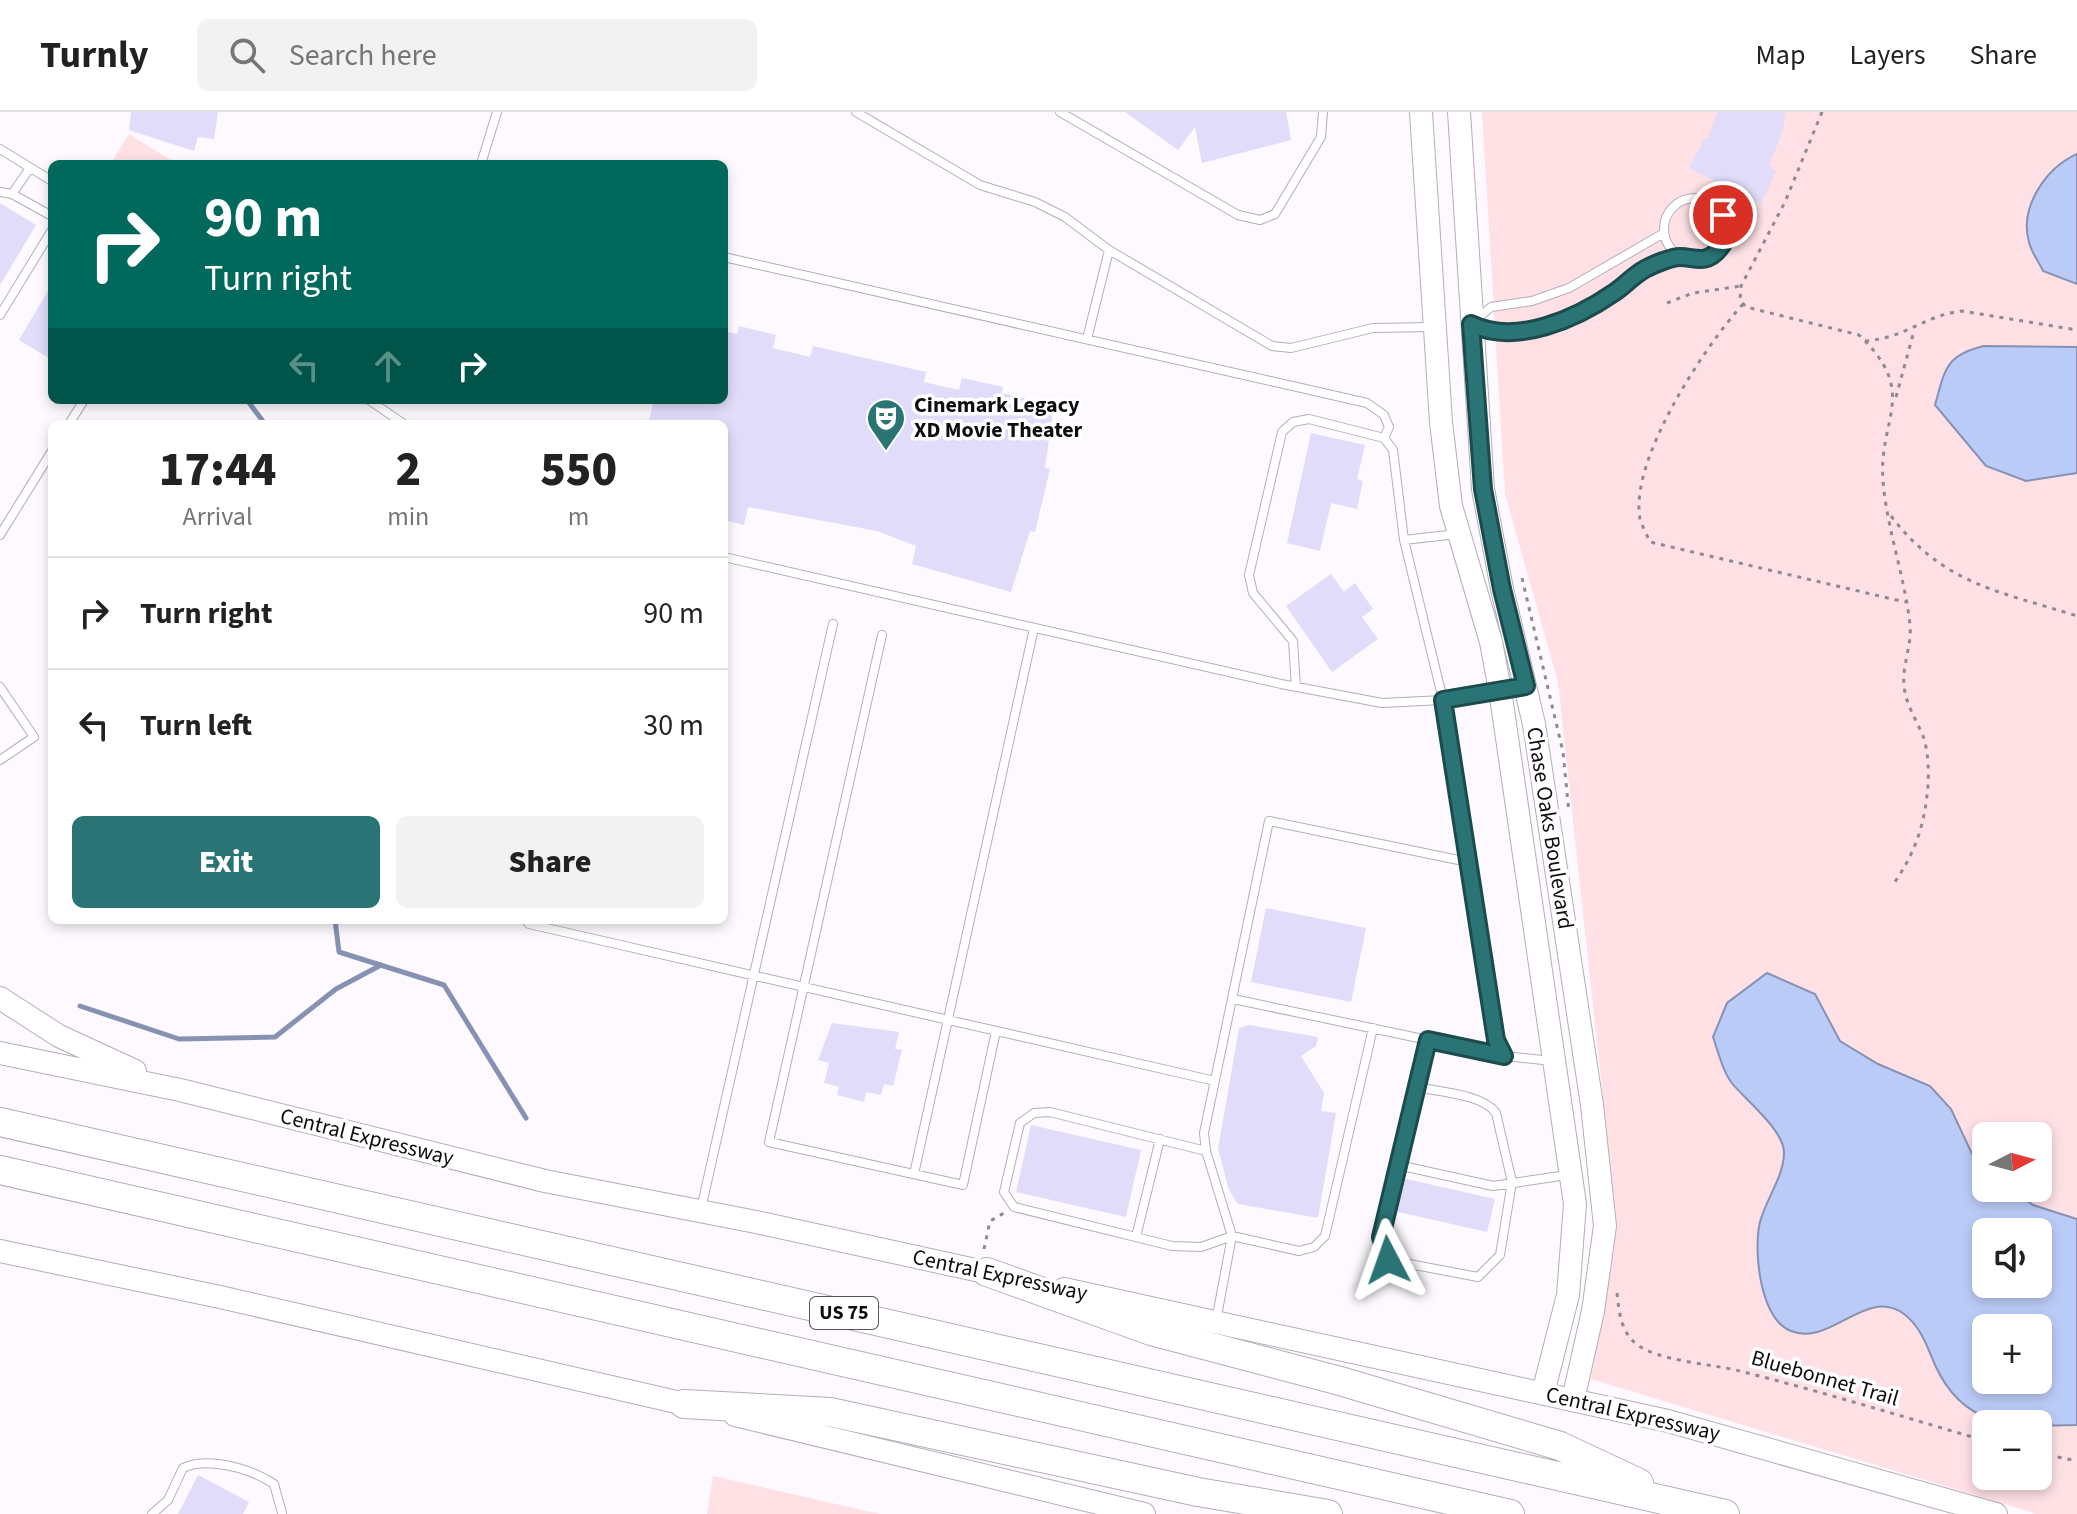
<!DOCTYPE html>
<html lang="en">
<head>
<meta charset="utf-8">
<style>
  body { margin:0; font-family:"Source Sans 3",sans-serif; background:#f2f2f2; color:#222; height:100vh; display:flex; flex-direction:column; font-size:30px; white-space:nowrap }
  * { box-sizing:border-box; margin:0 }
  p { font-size:26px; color:#767676 }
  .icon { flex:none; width:44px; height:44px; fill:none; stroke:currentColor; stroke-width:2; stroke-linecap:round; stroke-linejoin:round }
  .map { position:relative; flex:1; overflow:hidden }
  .drawer { position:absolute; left:48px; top:308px; width:680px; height:504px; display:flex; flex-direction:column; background:#fff; border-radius:12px; box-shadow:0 4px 12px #0003 }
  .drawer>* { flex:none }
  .guide { position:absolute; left:48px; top:48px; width:680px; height:244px; border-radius:12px; box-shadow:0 4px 12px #0003; background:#00695c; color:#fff; overflow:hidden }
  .needle { width:52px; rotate:84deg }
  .buttons { position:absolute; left:1972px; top:1010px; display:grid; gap:16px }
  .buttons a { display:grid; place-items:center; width:80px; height:80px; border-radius:12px; background:#fff; box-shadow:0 4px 12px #0003; font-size:40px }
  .pin { position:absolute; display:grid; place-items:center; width:68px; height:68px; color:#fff; margin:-34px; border:4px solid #fff; border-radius:50%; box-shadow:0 2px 8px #0007 }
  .me { position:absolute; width:88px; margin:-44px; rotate:356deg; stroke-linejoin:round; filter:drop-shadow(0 0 6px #0008) }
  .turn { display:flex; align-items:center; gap:28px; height:168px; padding:0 24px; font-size:36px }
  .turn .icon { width:104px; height:104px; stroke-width:2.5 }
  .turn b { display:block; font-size:56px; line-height:68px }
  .lanes { display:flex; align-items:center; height:76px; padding:0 24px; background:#0003; justify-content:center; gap:40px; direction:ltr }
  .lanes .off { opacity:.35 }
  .eta { display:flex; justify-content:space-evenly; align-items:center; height:136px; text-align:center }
  .eta b { font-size:48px; font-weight:800; line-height:56px }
  .button { display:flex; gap:16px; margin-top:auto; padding:16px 24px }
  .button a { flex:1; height:92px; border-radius:12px; background:#2a7475; color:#fff; font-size:32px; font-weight:800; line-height:92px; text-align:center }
  .button a+a { background:#f2f2f2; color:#222 }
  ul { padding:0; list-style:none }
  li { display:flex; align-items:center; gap:24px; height:112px; padding:0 24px; border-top:2px solid #e0e0e0 }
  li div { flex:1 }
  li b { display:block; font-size:30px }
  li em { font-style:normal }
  header { display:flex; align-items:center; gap:48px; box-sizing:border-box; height:112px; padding:0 40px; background:#fff; border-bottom:2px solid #e0e0e0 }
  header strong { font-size:38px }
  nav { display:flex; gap:44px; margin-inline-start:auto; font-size:28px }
  .search { width:560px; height:72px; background:#f2f2f2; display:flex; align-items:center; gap:20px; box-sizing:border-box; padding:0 28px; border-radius:12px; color:#767676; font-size:30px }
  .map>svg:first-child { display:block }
  .green { fill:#fee0e5; fill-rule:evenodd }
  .water { fill:#bbcbf8; stroke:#8792b2; stroke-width:2; fill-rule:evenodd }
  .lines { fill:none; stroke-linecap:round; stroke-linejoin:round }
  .stream { stroke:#8792b2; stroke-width:5 }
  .building { fill:#e1dcf9 }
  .lane-casing { stroke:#b5adb8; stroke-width:10 }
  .secondary-casing { stroke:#b5adb8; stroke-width:24 }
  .highway-casing { stroke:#b5adb8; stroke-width:30 }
  .path { stroke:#8e8a8f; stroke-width:3; stroke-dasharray:4 6; stroke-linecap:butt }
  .lane { stroke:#fff; stroke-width:8 }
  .secondary { stroke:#fff; stroke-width:22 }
  .highway { stroke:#fff; stroke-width:28 }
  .route-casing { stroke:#1b4b4c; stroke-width:20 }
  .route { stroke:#2a7475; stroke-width:14 }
  .labels { text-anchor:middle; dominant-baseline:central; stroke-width:7; stroke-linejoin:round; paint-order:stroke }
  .shield { fill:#fff; stroke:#575558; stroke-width:2 }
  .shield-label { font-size:20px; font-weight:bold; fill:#0f0c10 }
  .poi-label { font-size:22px; font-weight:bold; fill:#0f0c10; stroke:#fff; text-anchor:start }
  .street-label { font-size:22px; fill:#0f0c10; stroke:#fff }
</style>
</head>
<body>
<header>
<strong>Turnly</strong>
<div class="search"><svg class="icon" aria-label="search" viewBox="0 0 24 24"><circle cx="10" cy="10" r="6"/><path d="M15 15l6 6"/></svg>Search here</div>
<nav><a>Map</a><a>Layers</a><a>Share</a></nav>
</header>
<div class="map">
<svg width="2077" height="1402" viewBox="0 0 2077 1402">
  <rect width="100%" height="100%" fill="#fdf9fe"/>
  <!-- green -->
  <path class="green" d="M1482 0H2077V1402H2037L1591 1267 1617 1115 1558 570 1505 382ZM1986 1024H2038V1076H1986ZM1986 1120H2038V1172H1986ZM1986 1216H2038V1268H1986ZM1986 1312H2038V1364H1986Z
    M129 22 177 52 111 51Z
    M713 1364 880 1402H707Z"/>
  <!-- water -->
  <path class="water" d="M2077 42V172L2043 159C2039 150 2031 140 2029 130 2019 95 2046 56 2077 42Z
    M1984 234 2077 235V361L2026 369 1986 354 1935 293C1945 258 1945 243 1984 234Z
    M1767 861 1815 882 1840 929 1878 952 1930 974 1951 997 1973 1044 1986 1055V1076H2011L2033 1093 2077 1107V1313C2016 1314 1965 1319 1935 1253 1927 1234 1921 1215 1904 1202 1866 1174 1831 1235 1791 1219 1760 1207 1753 1138 1760 1110 1766 1087 1783 1066 1784 1042 1785 1018 1745 988 1731 970 1722 958 1718 939 1713 925L1727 891ZM1986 1120H2038V1172H1986ZM1986 1216H2038V1268H1986Z"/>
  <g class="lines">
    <!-- stream -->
    <path class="stream" d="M247 288 265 312
      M335 808 339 840 444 873 526 1006
      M80 894 179 927 275 925 336 877 381 853"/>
  </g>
  <!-- building -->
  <path class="building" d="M131 0H218L214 27 198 25 194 39 129 18Z
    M1125 0H1286L1291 28 1202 51 1195 15 1178 38Z
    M1717 0H1785L1783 19 1769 53 1776 59 1761 92 1689 56 1705 26 1708 27Z
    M0 91 36 113 0 173Z
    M52 172V248L19 228Z
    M739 214 776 223 773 236 810 245 813 234 926 260 924 270 959 278 962 266 1003 275 1002 281 1054 293 1045 356 1050 357 1035 420 1030 419 1011 480 912 452 916 434 877 419 748 395 744 413 724 408V312H648L654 288H724V219L737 222Z
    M1311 321 1365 333 1357 367 1363 369 1357 397 1331 391 1320 439 1287 431Z
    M1331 462 1344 480 1355 471 1373 497 1362 505 1378 527 1332 560 1286 494Z
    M1266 796 1366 816 1351 890 1251 870Z
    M832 911 899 920 895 937 902 938 893 974 884 972 881 983 866 980 864 990 837 983 839 975 824 971 829 951 818 948Z
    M1249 913 1318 925 1316 934 1301 944 1324 981 1321 999 1336 1001 1318 1106 1238 1092 1229 1078 1218 1037 1239 916Z
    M1031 1013 1141 1038 1126 1105 1016 1080Z
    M1402 1066 1495 1087 1487 1120 1394 1099Z
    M198 1363 249 1390 243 1402H178Z"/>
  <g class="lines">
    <!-- lane casing -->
    <g class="lane-casing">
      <path id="lane" d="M856 0 980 73 1035 90 1065 105 1109 138
        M1060 0 1238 103 1260 108 1275 102 1321 25 1323 0
        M0 37 52 69
        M481 52 497 0
        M0 80 12 82 30 56
        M12 82 52 104
        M1664 117a31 31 0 1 1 62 0a31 31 0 1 1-62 0Z
        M1664 121 1569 176 1532 189 1491 195 1471 212 1490 221 1535 217 1597 191 1645 157 1679 144
        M724 145 1367 291 1384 303 1389 315 1384 326
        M0 203 52 118
        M1087 227 1109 138 1272 234 1291 236 1373 216 1432 215
        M369 288 404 312
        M69 312 84 288
        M0 423 52 339
        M1404 428 1457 422
        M724 445 1281 572 1382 591 1443 588 1498 578
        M882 523 769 1030 963 1073 996 919
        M0 575 34 625 0 648
        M1296 575 1293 529 1253 481 1249 463 1282 320 1293 310 1309 307 1384 326 1393 338 1404 428 1443 588 1496 928 1504 944 1552 949
        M526 808 529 812 1215 969
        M1233 887 1504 944
        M1428 928 1398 1053 1493 1074 1567 1063
        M1206 1039 1050 1000 1034 1001 1020 1011 1004 1080 1014 1095 1172 1134 1201 1135 1232 1124 1299 1139 1314 1135 1325 1124 1373 916
        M1398 1053 1381 1125 1388 1148 1478 1165 1500 1143 1512 1070 1496 1001C1483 982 1439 980 1417 975
        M914 1062 1034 516
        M701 1097 833 512
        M1136 1125 1160 1027
        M1216 1209 1232 1124 1206 1039 1204 1021 1269 709 1468 750
        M152 1402 168 1388 183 1356C208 1344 252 1357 274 1372L282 1401"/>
    </g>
    <!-- secondary casing -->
    <g class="secondary-casing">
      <path id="secondary" d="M1421 0 1441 310 1451 394 1491 530 1500 578 1575 1092 1568 1183 1543 1281
        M1459 0 1483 377 1502 477 1534 612 1592 993 1605 1114 1593 1199 1573 1288
        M0 886 59 924 135 959
        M0 941 180 978 545 1069 756 1110 1003 1164
        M0 1139 220 1185 698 1295
        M1064 1177 1668 1309 1996 1402
        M735 1303 1144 1402"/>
    </g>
    <!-- highway casing -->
    <g class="highway-casing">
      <path id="highway" d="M0 1010 1725 1402
        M0 1058 1510 1402
        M987 1160 1151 1219 1340 1269 1560 1334 1639 1371
        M684 1292 830 1300 1198 1380 1328 1402"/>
    </g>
    <!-- path -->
    <path class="path" d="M1822 0 1785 90 1741 174 1740 188 1746 195 1859 223C1920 281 1878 306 1883 369 1887 418 1905 465 1910 513 1912 533 1902 553 1904 574 1906 593 1916 607 1923 624 1928 637 1929 659 1928 673 1925 713 1915 742 1892 774
      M1667 191 1693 181 1741 174
      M1743 192C1705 234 1629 348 1640 407 1642 414 1647 423 1650 430L1905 490
      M1865 229C1906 226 1925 203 1962 199L2077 218
      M1896 285 1914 219
      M1891 404C1944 473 1999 479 2077 504
      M1522 466 1563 640 1569 701
      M984 1137 990 1109 1004 1101
      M1617 1181C1619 1199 1620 1217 1635 1231 1655 1249 1713 1252 1740 1259 1823 1280 1904 1305 1986 1329
      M2038 1341 2077 1349"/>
    <!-- lane -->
    <use href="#lane" class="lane"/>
    <!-- secondary -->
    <use href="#secondary" class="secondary"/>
    <!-- highway -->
    <use href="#highway" class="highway"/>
  </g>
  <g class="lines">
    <!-- route casing -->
    <g class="route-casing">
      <path id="route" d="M1388 1148 1381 1125 1428 928 1504 944 1496 928 1443 588 1526 574 1502 477 1483 377 1471 212C1516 234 1576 207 1615 180 1625 173 1634 163 1645 157 1652 153 1671 145 1680 145 1695 145 1706 153 1719 137 1728 127 1727 115 1723 103"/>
    </g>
    <!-- route -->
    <use href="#route" class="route"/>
  </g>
  <!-- icons -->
  <defs>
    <g id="theatre-pin" transform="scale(2)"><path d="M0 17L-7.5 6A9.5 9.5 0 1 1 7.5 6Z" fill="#2a7475" stroke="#fff"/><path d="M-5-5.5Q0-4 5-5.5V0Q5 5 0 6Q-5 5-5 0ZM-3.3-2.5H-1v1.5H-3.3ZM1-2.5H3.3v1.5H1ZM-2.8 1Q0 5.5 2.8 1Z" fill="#fff"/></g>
  </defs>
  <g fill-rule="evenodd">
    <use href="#theatre-pin" x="886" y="306"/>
  </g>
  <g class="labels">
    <!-- shield labels -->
    <rect class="shield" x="810" y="1185" width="68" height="32" rx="6"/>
    <g class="shield-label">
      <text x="844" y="1201">US 75</text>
    </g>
    <!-- poi labels -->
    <g class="poi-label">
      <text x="914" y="293">Cinemark Legacy<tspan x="914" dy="25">XD Movie Theater</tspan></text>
    </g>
    <!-- street labels -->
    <g class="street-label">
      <text transform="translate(1550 716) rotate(81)">Chase Oaks Boulevard</text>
      <text transform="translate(367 1025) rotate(14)">Central Expressway</text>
      <text transform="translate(1000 1163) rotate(12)">Central Expressway</text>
      <text transform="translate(1825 1266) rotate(16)">Bluebonnet Trail</text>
      <text transform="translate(1633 1302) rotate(13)">Central Expressway</text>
    </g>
  </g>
</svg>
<div class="buttons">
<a><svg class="needle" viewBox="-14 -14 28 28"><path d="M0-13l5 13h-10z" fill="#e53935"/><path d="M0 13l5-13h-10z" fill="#767676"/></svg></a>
<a><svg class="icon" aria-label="sound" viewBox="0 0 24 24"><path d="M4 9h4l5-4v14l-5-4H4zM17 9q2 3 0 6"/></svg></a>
<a>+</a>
<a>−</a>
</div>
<div class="pin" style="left:1723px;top:103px;background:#d93025"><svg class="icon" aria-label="arrive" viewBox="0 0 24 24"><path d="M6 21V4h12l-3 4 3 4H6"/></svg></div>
<svg class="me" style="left:1388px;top:1148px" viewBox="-20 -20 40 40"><path d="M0-17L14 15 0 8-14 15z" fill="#2a7475" stroke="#fff" stroke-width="4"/></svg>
<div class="guide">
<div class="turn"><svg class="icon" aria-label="right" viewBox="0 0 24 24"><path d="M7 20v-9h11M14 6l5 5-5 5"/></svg><div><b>90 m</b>Turn right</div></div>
<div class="lanes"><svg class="icon off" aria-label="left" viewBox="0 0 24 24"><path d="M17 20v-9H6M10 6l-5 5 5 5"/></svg><svg class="icon off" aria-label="ahead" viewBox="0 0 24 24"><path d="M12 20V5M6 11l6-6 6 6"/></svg><svg class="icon" aria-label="right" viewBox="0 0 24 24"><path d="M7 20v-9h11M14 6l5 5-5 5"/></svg></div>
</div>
<section class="drawer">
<div class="eta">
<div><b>17:44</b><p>Arrival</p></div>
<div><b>2</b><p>min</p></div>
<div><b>550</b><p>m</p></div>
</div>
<ul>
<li><svg class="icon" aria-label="right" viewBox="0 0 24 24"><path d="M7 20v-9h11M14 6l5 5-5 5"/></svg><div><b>Turn right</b></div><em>90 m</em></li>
<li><svg class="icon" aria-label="left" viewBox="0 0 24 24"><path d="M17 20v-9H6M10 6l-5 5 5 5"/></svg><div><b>Turn left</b></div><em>30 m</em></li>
</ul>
<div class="button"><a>Exit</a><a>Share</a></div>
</section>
</div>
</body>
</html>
